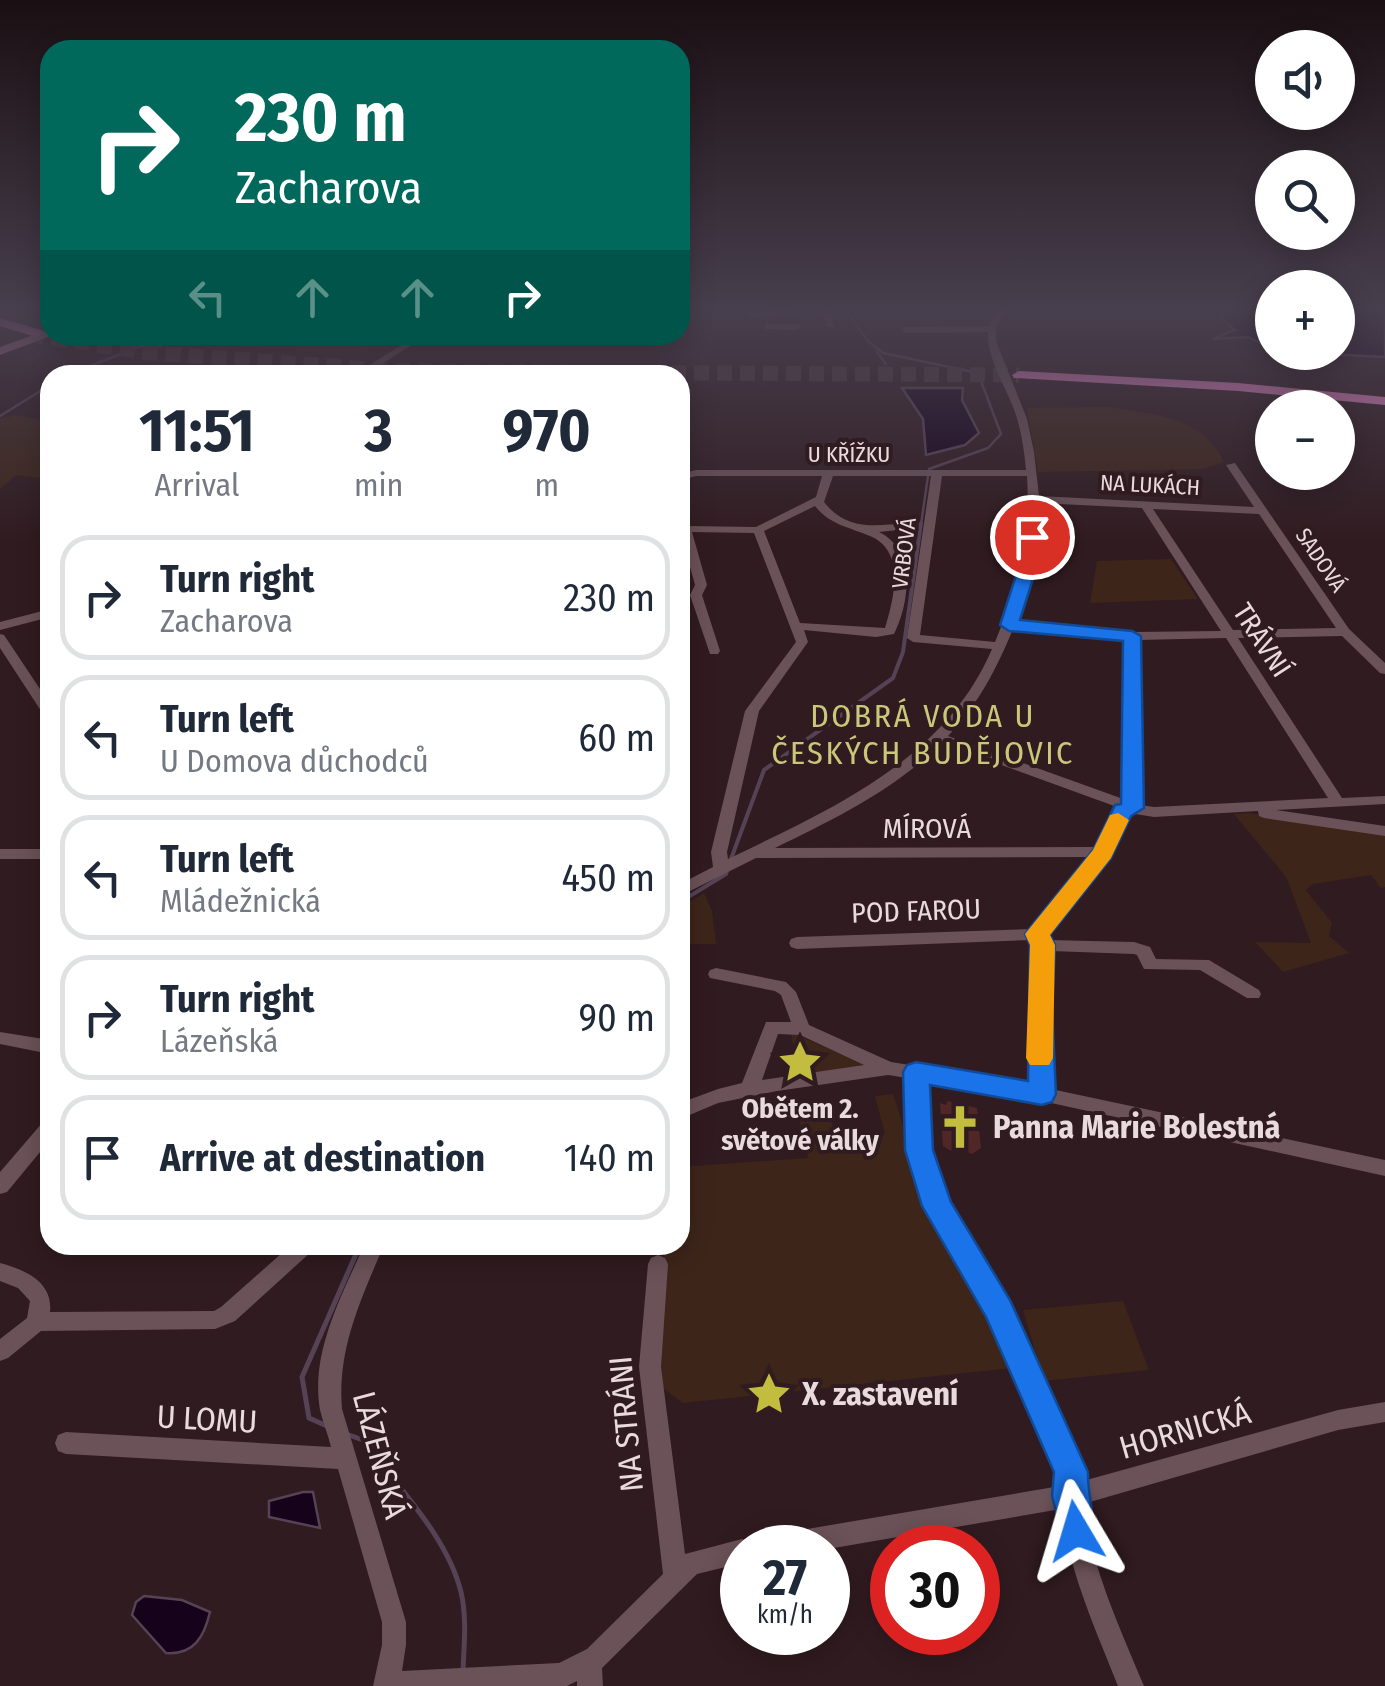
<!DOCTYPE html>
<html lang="en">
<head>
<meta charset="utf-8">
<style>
  body { margin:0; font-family:"Fira Sans Condensed",sans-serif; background:#f6f6f7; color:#1f2937; height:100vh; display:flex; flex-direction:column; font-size:38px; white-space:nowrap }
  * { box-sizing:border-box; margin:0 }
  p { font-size:32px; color:#747a83 }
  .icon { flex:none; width:55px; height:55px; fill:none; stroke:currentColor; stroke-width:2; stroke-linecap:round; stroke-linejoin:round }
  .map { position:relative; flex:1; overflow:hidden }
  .details { position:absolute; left:40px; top:365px; width:650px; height:890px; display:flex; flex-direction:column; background:#fff; border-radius:30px; box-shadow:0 5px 25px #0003 }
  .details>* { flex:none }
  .banner { position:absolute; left:40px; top:40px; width:650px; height:305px; border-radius:30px; box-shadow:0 5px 25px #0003; background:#00695c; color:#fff; overflow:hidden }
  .fabs { position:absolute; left:1255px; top:30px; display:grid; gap:20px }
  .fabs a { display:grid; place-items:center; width:100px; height:100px; border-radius:50%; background:#fff; box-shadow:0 5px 25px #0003; font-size:50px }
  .speed { position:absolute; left:720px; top:1525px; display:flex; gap:20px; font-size:50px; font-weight:700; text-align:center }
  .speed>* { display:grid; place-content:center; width:130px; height:130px; border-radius:50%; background:#fff; box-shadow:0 5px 25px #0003; line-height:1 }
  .speed small { font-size:25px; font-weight:400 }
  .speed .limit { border:15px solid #d22; background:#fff; color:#111 }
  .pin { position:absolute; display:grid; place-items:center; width:85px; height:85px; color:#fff; margin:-42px; border:5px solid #fff; border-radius:50%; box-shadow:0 2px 10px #0007 }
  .me { position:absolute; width:110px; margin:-55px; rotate:353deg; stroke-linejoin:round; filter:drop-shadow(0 0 8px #0008) }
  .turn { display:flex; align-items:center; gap:35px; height:210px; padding:0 30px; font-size:45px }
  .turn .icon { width:130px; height:130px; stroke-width:2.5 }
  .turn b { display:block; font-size:70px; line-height:85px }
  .lanes { display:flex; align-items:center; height:95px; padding:0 30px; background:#0003; justify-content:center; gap:50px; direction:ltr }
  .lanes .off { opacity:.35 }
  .eta { display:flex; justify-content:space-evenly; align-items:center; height:170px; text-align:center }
  .eta b { font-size:60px; font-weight:700; line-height:70px }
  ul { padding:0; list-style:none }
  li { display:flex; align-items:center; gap:30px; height:125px; margin:0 20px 15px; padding:0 10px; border:5px solid #e0e1e3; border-radius:30px }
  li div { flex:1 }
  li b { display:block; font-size:38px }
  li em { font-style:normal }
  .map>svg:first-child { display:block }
  .green { fill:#3d251a }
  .water { fill:#16021b; stroke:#554355; stroke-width:2.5 }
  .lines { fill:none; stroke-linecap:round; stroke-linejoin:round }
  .stream-far2 { stroke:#554355; stroke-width:2.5 }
  .stream-far1 { stroke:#554355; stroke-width:4 }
  .stream { stroke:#554355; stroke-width:5 }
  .building { fill:#502726 }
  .highway-tunnel { stroke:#4c383c; stroke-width:15; stroke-dasharray:15 8; stroke-linecap:butt }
  .minor { fill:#6b5258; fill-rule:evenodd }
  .major { fill:#ba719c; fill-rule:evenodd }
  .highway { fill:#ee85ca; fill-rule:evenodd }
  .route { fill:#1a73e8; stroke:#114b97; stroke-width:2.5 }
  .slow { fill:#f59e0b }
  .labels { text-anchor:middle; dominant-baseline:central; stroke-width:8; stroke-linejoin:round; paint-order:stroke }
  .far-street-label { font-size:22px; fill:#e9dadd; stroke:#301b20 }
  .street-label { font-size:28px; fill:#e9dadd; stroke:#301b20 }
  .poi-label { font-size:28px; font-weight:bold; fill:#e9dadd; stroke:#301b20 }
  .quarter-label { font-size:32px; letter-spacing:2.5px; fill:#c9c779; stroke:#301b20 }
  .near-poi-label { font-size:32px; font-weight:bold; fill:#e9dadd; stroke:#301b20; text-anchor:start }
  .near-street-label { font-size:32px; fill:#e9dadd; stroke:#301b20 }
</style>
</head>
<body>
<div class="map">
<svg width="1385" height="1686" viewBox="0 0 1385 1686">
  <rect width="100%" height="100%" fill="#301b20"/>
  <!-- green -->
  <path class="green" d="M191 335H353L400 341 389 349 318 352 188 342Z
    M1106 407C1150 413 1203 416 1224 462L1202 469 1038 472 1027 408Z
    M17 415 50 422V479L16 475 0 489V419Z
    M1171 559 1198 599 1090 603 1097 561Z
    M1248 813 1385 833V887L1381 888 1371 875 1313 884 1306 890 1332 923 1329 936 1349 953 1283 972 1255 942 1311 943 1286 877 1234 814Z
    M704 893 712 911 716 944H680V907Z
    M791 1032 864 1065 799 1077Z
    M893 1094 929 1203 987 1307 1012 1368 683 1403 659 1385 664 1245H680V1167L808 1158 796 1104 826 1101 836 1140 848 1139 850 1145 861 1143 860 1137 885 1134 875 1096Z
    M1123 1301 1149 1370 1044 1381 1023 1310Z"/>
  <!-- water -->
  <path class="water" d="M1218 307H1272V349L1248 337 1213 339 1235 330 1223 320Z
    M1338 307H1369L1385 315V357L1308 353 1338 352Z
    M902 388H963L962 400 979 433 965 445 926 455 923 419Z
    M303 1492H313L320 1528 269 1517V1501Z
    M144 1596 182 1600 210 1612C204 1637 194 1655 166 1653L132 1615 136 1602Z"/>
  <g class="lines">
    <!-- stream-far2 -->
    <path class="stream-far2" d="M843 307 868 341 883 353 978 373 1001 434 988 448 929 469 921 525
      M877 352 886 364
      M67 375 141 346 155 348 180 335
      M0 416 50 385"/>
    <!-- stream-far1 -->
    <path class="stream-far1" d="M731 859 764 770 893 678 903 652 921 523
      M680 902 726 874 728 868"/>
    <!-- stream -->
    <path class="stream" d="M327 1426 309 1418 302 1377 360 1245
      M349 1435 363 1440C396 1486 447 1535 461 1592 467 1618 464 1645 463 1671"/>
  </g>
  <!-- building -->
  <path class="building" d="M948 1101 977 1108 981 1148 972 1154 963 1150 953 1152 943 1146 940 1103 946 1105Z"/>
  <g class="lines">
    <!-- highway-tunnel -->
    <path class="highway-tunnel" d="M29 335 152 353 399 371 1019 375"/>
    <!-- minor -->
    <path class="minor" d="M821 307H829L834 328 827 326Z
      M998 307H1006L996 329V341L1027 419 1034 452 1039 496 1254 507 1226 465 1235 463 1349 629 1385 663V674L1380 673 1342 636 1238 638 1342 798 1385 796V804L1276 810 1385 826V836L1264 818 1259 816 1258 811 1154 817 1129 813 1108 855 1045 935 1048 940 1134 942 1150 947 1156 959 1209 960 1259 990 1261 994 1259 998H1247L1200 970 1144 969 1137 955 1134 954 1051 951 1048 1008 1051 1089 1385 1160V1176L1042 1101 925 1081 928 1150 946 1204 1006 1302 1079 1464 1083 1481 1338 1410 1385 1402V1422L1338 1430 1083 1504C1092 1568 1119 1626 1144 1686H1118C1095 1628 1069 1571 1061 1509L828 1549 754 1548 758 1540 766 1536 1060 1486V1472L991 1314 927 1206 910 1150 907 1078 888 1075 777 1091 718 1103 680 1119V1103L718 1089 742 1083 766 1022H791L781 995 775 991 710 978 708 974 710 970 716 968 786 982 796 992 809 1025 891 1062 1033 1085 1030 1008 1035 945 1032 940 797 949 791 947 789 943 791 939 797 937 1032 929 1091 857 756 858 680 896V884L713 867 711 852 745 711 796 642 754 533 692 532 707 585 702 595 720 651 718 654H710L690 595 695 585 680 531V522L688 526 756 527 816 497 822 476H696L685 479V488L680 491V474L696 470H1026C1024 449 1021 427 1013 407 1004 383 987 358 988 332L906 333 902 330 906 327 989 326ZM833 476H931L907 638 913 642 992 649C944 761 831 809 728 859L727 852 759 711 808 642 804 630 876 637 894 634C910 602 916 550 879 532L907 529 913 526 907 523C874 526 847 531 824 502ZM942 476H1027C1031 535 1018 587 995 642L920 635ZM1039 503 1142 508 1221 631 1132 632 1016 622 1036 550ZM815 506C830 525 849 527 870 536 906 551 894 598 885 628L800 623 764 531ZM1153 509 1259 514 1336 628 1233 630ZM1013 629 1126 639V800L948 736C978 705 997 668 1013 629ZM1226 638 1328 798 1154 807 1140 805 1138 640ZM941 743 1117 807 1098 847 775 848C834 819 895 790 941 743ZM778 1034 800 1035 864 1065 762 1080Z
      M793 310 797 313 796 315 752 317 748 314 752 311Z
      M768 324H797L801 327 797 330 765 329V325Z
      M417 335H427L365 375H354Z
      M50 609V617L0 630V622Z
      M0 634 4 635 50 704V718L45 717 0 648Z
      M0 849H50V859H0Z
      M0 1032 50 1040V1054L0 1044Z
      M50 1120V1140L7 1192 0 1194V1172L43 1122Z
      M291 1245H315L312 1251 235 1321 215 1329 41 1331 8 1358 0 1361V1339L27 1318 30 1301 18 1288 0 1281V1263C26 1270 53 1282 50 1312L214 1311 221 1307Z
      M364 1245H384C361 1299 337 1349 342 1409L406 1622V1645L402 1671 559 1663 587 1649 663 1574 639 1367 648 1264 651 1258 658 1255 665 1258 668 1264 661 1367 685 1554 742 1539 750 1543 752 1548H742V1563L697 1574 602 1668 603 1686H577V1681L567 1686H373L382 1645V1622L338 1469 66 1454 58 1451 55 1443 58 1435 66 1432 331 1447C328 1435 323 1422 320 1410 310 1352 342 1296 364 1245Z"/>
    <!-- major -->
    <path class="major" d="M50 329 53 335 0 355V347Z"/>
    <!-- highway -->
    <path class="highway" d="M0 318 41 330 43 333 36 337 0 326Z
      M1019 371 1238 383 1385 397V405L1238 391 1014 378 1012 375Z"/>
  </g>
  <!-- sky -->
  <linearGradient id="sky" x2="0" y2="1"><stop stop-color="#1a0f12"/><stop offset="0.57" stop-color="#483f4e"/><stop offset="1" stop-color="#483f4e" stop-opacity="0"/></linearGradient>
  <rect width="1385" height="543" fill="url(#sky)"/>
  <!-- route -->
  <path class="route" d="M1032 532 1040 537 1038 563 1020 620 1132 631 1141 636 1144 808 1131 816 1111 858 1050 935 1055 945 1052 1008 1056 1094 1052 1102 1042 1105 930 1085 933 1150 951 1202 1010 1300 1088 1472C1087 1495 1098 1522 1089 1543L1076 1549 1064 1543 1052 1496 1054 1472 986 1317 922 1206 905 1150 903 1072 907 1065 916 1062 1028 1081 1030 945 1025 934 1093 850 1115 805 1121 804 1123 641 1009 631 1000 625 1020 563 1023 537Z"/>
  <!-- slow -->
  <path class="slow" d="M1118 813 1129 820 1111 858 1050 935 1055 945 1053 1058 1049 1065H1030L1026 1058 1030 945 1025 934 1093 850 1110 815Z"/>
  <!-- icons -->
  <defs>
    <g id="sight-bare" transform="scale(3.45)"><path d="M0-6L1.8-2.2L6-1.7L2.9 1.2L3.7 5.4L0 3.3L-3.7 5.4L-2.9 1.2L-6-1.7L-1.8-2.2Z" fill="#c2bd3f" stroke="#301b20" stroke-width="2.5" paint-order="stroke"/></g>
    <g id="church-bare" transform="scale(3.45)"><path d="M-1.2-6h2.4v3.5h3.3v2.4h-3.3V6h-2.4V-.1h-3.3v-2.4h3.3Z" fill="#c2bd3f" stroke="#301b20" stroke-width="2.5" paint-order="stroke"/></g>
  </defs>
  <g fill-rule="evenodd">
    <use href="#sight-bare" x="800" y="1062"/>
    <use href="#church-bare" x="960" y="1127"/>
    <use href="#sight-bare" x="769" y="1394"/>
  </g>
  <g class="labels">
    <!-- far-street labels -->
    <g class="far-street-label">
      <text x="849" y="454">U KŘÍŽKU</text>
      <text transform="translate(1150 485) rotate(3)">NA LUKÁCH</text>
      <text transform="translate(904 553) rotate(-83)">VRBOVÁ</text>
      <text transform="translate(1321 560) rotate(56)">SADOVÁ</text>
    </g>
    <!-- street labels -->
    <g class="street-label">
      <text transform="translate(1262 640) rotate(57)">TRÁVNÍ</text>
      <text x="927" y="828">MÍROVÁ</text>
      <text transform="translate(916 911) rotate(-2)">POD FAROU</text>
    </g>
    <!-- poi labels -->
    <g class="poi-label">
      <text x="800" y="1108">Obětem 2.<tspan x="800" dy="32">světové války</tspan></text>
    </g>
    <!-- quarter labels -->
    <g class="quarter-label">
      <text x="923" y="716">DOBRÁ VODA U<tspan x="923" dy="37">ČESKÝCH BUDĚJOVIC</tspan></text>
    </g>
    <!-- near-poi labels -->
    <g class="near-poi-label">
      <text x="993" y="1127">Panna Marie Bolestná</text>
      <text x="802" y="1394">X. zastavení</text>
    </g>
    <!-- near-street labels -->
    <g class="near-street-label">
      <text transform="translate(207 1419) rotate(3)">U LOMU</text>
      <text transform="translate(626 1424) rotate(-95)">NA STRÁNI</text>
      <text transform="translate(1185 1430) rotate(-16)">HORNICKÁ</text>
      <text transform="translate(380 1455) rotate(75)">LÁZEŇSKÁ</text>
    </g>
  </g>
</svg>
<div class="fabs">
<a><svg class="icon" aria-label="sound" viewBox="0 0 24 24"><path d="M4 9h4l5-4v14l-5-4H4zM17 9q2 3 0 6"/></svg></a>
<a><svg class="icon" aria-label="search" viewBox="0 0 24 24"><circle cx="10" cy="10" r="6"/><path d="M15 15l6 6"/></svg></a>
<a>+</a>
<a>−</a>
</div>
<div class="speed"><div>27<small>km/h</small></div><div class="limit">30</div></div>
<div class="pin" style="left:1032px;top:537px;background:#d93025"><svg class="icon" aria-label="arrive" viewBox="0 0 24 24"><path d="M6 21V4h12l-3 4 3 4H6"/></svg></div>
<svg class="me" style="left:1076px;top:1531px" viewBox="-20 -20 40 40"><path d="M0-17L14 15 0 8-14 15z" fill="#1a73e8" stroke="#fff" stroke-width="4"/></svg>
<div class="banner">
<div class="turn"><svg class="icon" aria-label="right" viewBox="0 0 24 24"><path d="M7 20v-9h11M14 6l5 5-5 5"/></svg><div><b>230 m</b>Zacharova</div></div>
<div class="lanes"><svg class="icon off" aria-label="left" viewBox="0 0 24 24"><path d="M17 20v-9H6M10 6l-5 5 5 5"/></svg><svg class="icon off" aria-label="ahead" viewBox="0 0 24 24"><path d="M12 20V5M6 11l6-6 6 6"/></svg><svg class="icon off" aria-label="ahead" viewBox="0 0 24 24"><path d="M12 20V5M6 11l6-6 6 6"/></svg><svg class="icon" aria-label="right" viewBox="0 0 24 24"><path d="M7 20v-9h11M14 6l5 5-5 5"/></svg></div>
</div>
<section class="details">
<div class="eta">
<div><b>11:51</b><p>Arrival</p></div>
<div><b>3</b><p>min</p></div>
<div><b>970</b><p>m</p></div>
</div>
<ul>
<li><svg class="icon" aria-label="right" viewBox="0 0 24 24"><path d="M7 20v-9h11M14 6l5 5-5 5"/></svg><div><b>Turn right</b><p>Zacharova</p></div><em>230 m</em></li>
<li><svg class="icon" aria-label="left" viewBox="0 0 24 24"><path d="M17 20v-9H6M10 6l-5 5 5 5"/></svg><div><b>Turn left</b><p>U Domova důchodců</p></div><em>60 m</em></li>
<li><svg class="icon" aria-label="left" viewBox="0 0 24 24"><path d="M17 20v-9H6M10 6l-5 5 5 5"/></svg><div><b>Turn left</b><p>Mládežnická</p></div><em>450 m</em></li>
<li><svg class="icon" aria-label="right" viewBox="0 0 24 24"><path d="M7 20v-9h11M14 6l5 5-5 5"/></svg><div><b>Turn right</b><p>Lázeňská</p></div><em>90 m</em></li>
<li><svg class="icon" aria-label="arrive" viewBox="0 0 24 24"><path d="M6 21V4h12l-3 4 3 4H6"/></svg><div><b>Arrive at destination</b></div><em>140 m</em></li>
</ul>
</section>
</div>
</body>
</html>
